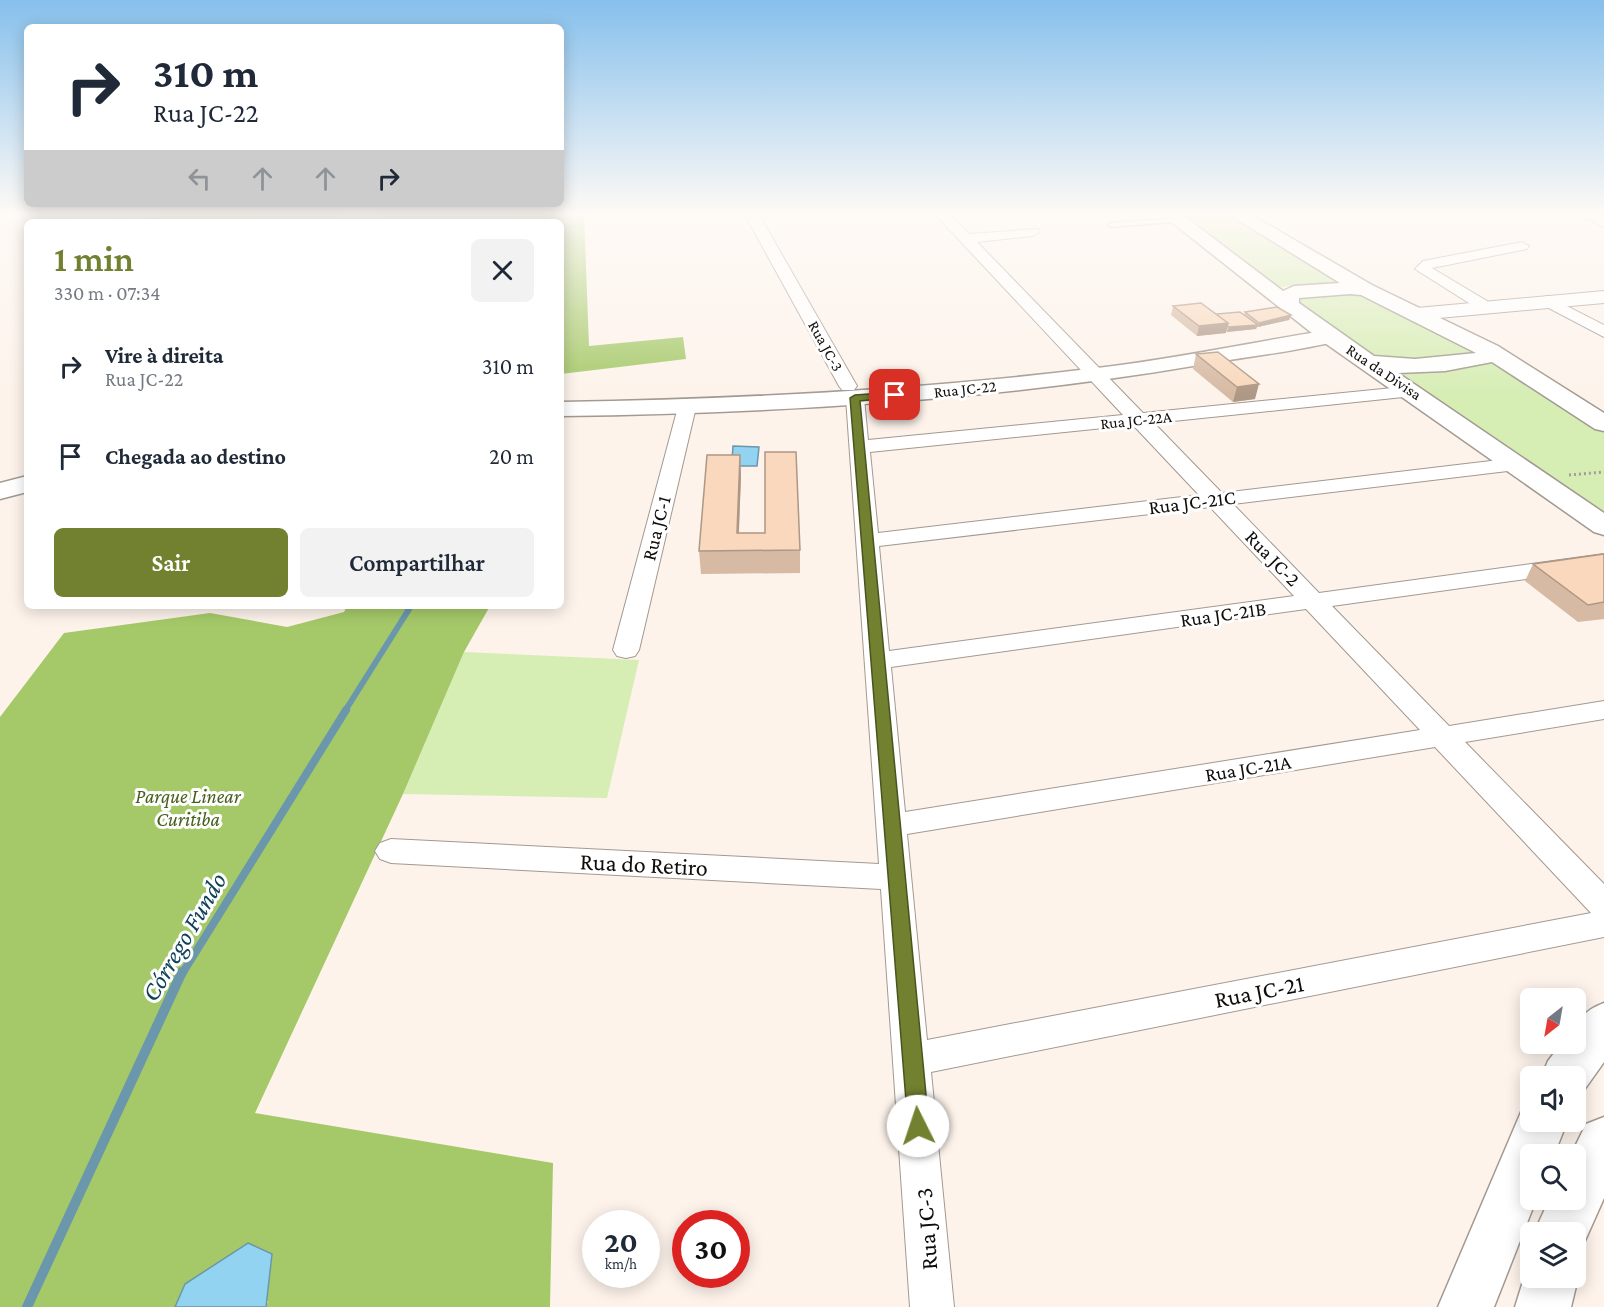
<!DOCTYPE html>
<html lang="pt">
<head>
<meta charset="utf-8">
<style>
  body { margin:0; font-family:"Crimson Pro",serif; background:#f2f2f3; color:#1f2937; height:100vh; display:flex; flex-direction:column; font-size:22px; white-space:nowrap }
  * { box-sizing:border-box; margin:0 }
  p { font-size:20px; color:#747a83 }
  .icon { flex:none; width:33px; height:33px; fill:none; stroke:currentColor; stroke-width:2; stroke-linecap:round; stroke-linejoin:round }
  .map { position:relative; flex:1; overflow:hidden }
  .details { position:absolute; left:24px; top:219px; width:540px; height:390px; display:flex; flex-direction:column; background:#fff; border-radius:9px; box-shadow:0 3px 15px #0003 }
  .details>* { flex:none }
  .hud { position:absolute; left:24px; top:24px; width:540px; height:183px; border-radius:9px; box-shadow:0 3px 15px #0003; background:#fff; color:#1f2937; overflow:hidden }
  .needle { width:39px; rotate:211deg }
  .tools { position:absolute; left:1520px; top:988px; display:grid; gap:12px }
  .tools a { display:grid; place-items:center; width:66px; height:66px; border-radius:9px; background:#fff; box-shadow:0 3px 15px #0003; font-size:30px }
  .speed { position:absolute; left:582px; top:1210px; display:flex; gap:12px; font-size:30px; font-weight:700; text-align:center }
  .speed>* { display:grid; place-content:center; width:78px; height:78px; border-radius:50%; background:#fff; box-shadow:0 3px 15px #0003; line-height:1 }
  .speed small { font-size:15px; font-weight:400 }
  .speed .limit { border:9px solid #d22; background:#fff; color:#111 }
  .pin { position:absolute; display:grid; place-items:center; width:51px; height:51px; color:#fff; margin:-26px; border-radius:12px; box-shadow:0 3px 9px #0006 }
  .me { position:absolute; width:66px; margin:-33px; rotate:356deg; stroke-linejoin:round; filter:drop-shadow(0 0 4px #0008) }
  .turn { display:flex; align-items:center; gap:21px; height:126px; padding:0 30px; font-size:27px }
  .turn .icon { width:78px; height:78px; stroke-width:2.5 }
  .turn b { display:block; font-size:42px; line-height:51px }
  .lanes { display:flex; align-items:center; height:57px; padding:0 30px; background:#0003; justify-content:center; gap:30px; direction:ltr }
  .lanes .off { opacity:.35 }
  .round { display:grid; place-items:center; flex:none; width:63px; height:63px; border-radius:9px; background:#f2f2f3 }
  .summary { display:flex; align-items:center; justify-content:space-between; height:102px; padding:0 30px }
  h1 { font-size:36px; font-weight:600; line-height:45px; color:#718130 }
  .primary-button { display:flex; gap:12px; margin-top:auto; padding:12px 30px }
  .primary-button a { flex:1; height:69px; border-radius:9px; background:#718130; color:#fff; font-size:24px; font-weight:600; line-height:69px; text-align:center }
  .primary-button a+a { background:#f2f2f3; color:#1f2937 }
  ul { padding:0; list-style:none }
  li { display:flex; align-items:center; gap:18px; height:90px; padding:0 30px }
  li div { flex:1 }
  li b { display:block; font-size:22px }
  li em { font-style:normal }
  .map>svg:first-child { display:block }
  .green { fill:#d6edb4 }
  .forest { fill:#a5c969 }
  .water { fill:#93d3f2; stroke:#6b97ac; stroke-width:1.5 }
  .lines { fill:none; stroke-linecap:round; stroke-linejoin:round }
  .stream-far3 { stroke:#6b97ac; stroke-width:4 }
  .stream-far2 { stroke:#6b97ac; stroke-width:6 }
  .stream-far1 { stroke:#6b97ac; stroke-width:8 }
  .stream { stroke:#6b97ac; stroke-width:10 }
  .service-casing { stroke:#a29991; stroke-width:3 }
  .minor-casing { stroke:#a29991; stroke-width:2 }
  .tertiary-casing { stroke:#a29991; stroke-width:2 }
  .secondary-casing { stroke:#a29991; stroke-width:3 }
  .primary-casing { stroke:#a29991; stroke-width:3 }
  .path { stroke:#a59d98; stroke-width:3; stroke-dasharray:2 3; stroke-linecap:butt }
  .service { fill:#fff; fill-rule:evenodd }
  .minor { fill:#fff; fill-rule:evenodd }
  .tertiary { fill:#fff; fill-rule:evenodd }
  .secondary { fill:#fff; fill-rule:evenodd }
  .primary { fill:#fff; fill-rule:evenodd }
  .wall { fill:#d6baa3 }
  .shaded-wall { fill:#ae9784 }
  .building { fill:#f9d8bd; stroke:#ae9784; stroke-width:1.5 }
  .route { fill:#718130; stroke:#49541f; stroke-width:1.5 }
  .labels { text-anchor:middle; dominant-baseline:central; stroke-width:6; stroke-linejoin:round; paint-order:stroke }
  .far-street-label { font-size:16px; fill:#0f0c0a; stroke:#fff }
  .street-label { font-size:20px; fill:#0f0c0a; stroke:#fff }
  .park-label { font-size:20px; font-style:italic; fill:#485f1c; stroke:#fff }
  .near-street-label { font-size:24px; fill:#0f0c0a; stroke:#fff }
  .near-water-label { font-size:26px; font-style:italic; fill:#0f4359; stroke:#fff }
</style>
</head>
<body>
<div class="map">
<svg width="1604" height="1307" viewBox="0 0 1604 1307">
  <rect width="100%" height="100%" fill="#fdf3eb"/>
  <!-- green -->
  <path class="green" d="M15 213H174L111 222 105 214 59 222H27V226Z
    M351 213H379L395 222H303Z
    M1180 213H1224L1343 281 1280 287Z
    M1359 292 1478 353C1444 357 1405 368 1372 355L1299 301 1303 296Z
    M1493 358 1604 429V521L1385 367Z
    M464 652 639 660 607 798 403 794Z"/>
  <!-- forest -->
  <path class="forest" d="M174 213H351C334 216 293 229 280 218L259 222H124Z
    M379 213H584L589 346 683 337 686 359 561 374V222H395Z
    M347 606H490L464 652 403 794 255 1113 553 1163 550 1307H266L268 1301 185 1284 175 1307H0V717L64 633 210 613 287 627 344 612Z"/>
  <!-- water -->
  <path class="water" d="M733 446 759 447 757 466H735L732 460Z
    M248 1243 272 1254 266 1307H175L185 1284Z"/>
  <g class="lines">
    <!-- stream-far3 -->
    <path class="stream-far3" d="M450 213 453 222"/>
    <!-- stream-far2 -->
    <path class="stream-far2" d="M345 711 411 606"/>
    <!-- stream-far1 -->
    <path class="stream-far1" d="M182 974 346 710"/>
    <!-- stream -->
    <path class="stream" d="M27 1307 182 972"/>
    <!-- service casing -->
    <g class="service-casing">
      <path id="service" d="M1179 218 1181 219V221L1111 227 1108 225 1111 223Z"/>
    </g>
    <!-- minor casing -->
    <g class="minor-casing">
      <path id="minor" d="M744 213H758L857 386 854 390H842L839 386Z
        M934 213H948L969 234 1038 229 1040 232 1033 236 977 242 1143 413 1413 386 1422 391 1413 396 1154 423 1222 493 1516 458 1523 460 1526 464 1523 468 1516 470 1233 504 1319 593 1604 554V568L1332 606 1449 726 1604 701V719L1465 742 1604 884V937L931 1072 954 1307H910L881 889 391 863 380 859 375 851 380 843 391 839 879 864 846 398 855 392 864 398 868 440 1123 415ZM1133 425 1199 495 878 533 870 452ZM1210 507 1294 596 889 651 879 546ZM1306 609 1420 730 905 812 891 667ZM1435 747 1591 913 927 1040 907 834Z
        M1522 242 1529 246 1527 249 1432 268 1492 304 1494 307 1492 310H1480L1415 269 1423 261Z
        M1547 296 1604 325V337L1541 304 1539 301 1541 298Z
        M687 401 696 407 639 650 635 656 626 658 617 656 613 650 678 407Z"/>
    </g>
    <!-- tertiary casing -->
    <g class="tertiary-casing">
      <path id="tertiary" d="M1577 213H1598L1604 216V227Z
        M1604 291V303L1417 320 1410 318 1407 314 1410 310 1417 308Z"/>
    </g>
    <!-- secondary casing -->
    <g class="secondary-casing">
      <path id="secondary" d="M1330 330 1338 331 1341 336 1338 341C1292 352 1245 357 1199 365 988 401 774 413 561 416V402C740 399 919 390 1097 368 1175 359 1252 342 1330 330Z
        M27 476V492L0 499V483Z
        M1604 1003V1062L1582 1093 1575 1095V1077H1541L1548 1061 1561 1044H1575C1575 1021 1583 1011 1604 1003Z
        M1530 1103V1122H1567L1554 1155H1530V1200H1536L1494 1307H1438L1524 1105Z
        M1604 1117V1198L1580 1252 1575 1254V1233H1534L1549 1200H1575V1155H1571L1586 1124Z
        M1530 1259V1278H1575V1271L1578 1278 1571 1307H1515Z"/>
    </g>
    <!-- primary casing -->
    <g class="primary-casing">
      <path id="primary" d="M1160 213H1180L1283 291 1294 286 1340 283 1227 213H1248L1372 285 1498 346 1604 413V431L1595 429 1492 362 1445 371 1398 373 1604 513V535L1594 532 1322 341ZM1350 294 1361 295 1476 353 1415 359 1374 356 1299 303V298Z"/>
    </g>
    <!-- path -->
    <path class="path" d="M1569 475 1604 472"/>
    <!-- service -->
    <use href="#service" class="service"/>
    <!-- minor -->
    <use href="#minor" class="minor"/>
    <!-- tertiary -->
    <use href="#tertiary" class="tertiary"/>
    <!-- secondary -->
    <use href="#secondary" class="secondary"/>
    <!-- primary -->
    <use href="#primary" class="primary"/>
  </g>
  <!-- wall -->
  <path class="wall" d="M1173 306 1216 314H1244L1245 312 1291 315 1289 320 1258 327H1257L1256 329 1227 332 1226 331V333L1197 336 1171 315Z
    M1196 354 1255 399 1233 402 1193 369Z
    M740 455 741 476 739 533 800 550V573L701 574 699 551Z
    M1604 554V619L1578 622 1525 581 1533 564Z"/>
  <!-- shaded-wall -->
  <path class="shaded-wall" d="M1291 315 1289 320 1258 327 1259 323Z
    M1228 323 1226 333 1197 336 1199 326Z
    M1258 325 1256 329 1227 332 1229 327Z
    M1259 384 1255 399 1233 402 1237 387Z
    M740 455 741 476 738 551 737 533Z"/>
  <!-- building -->
  <path class="building" d="M1201 303 1228 323 1199 326 1173 306Z
    M1277 307 1291 315 1259 323 1245 312Z
    M1240 312 1258 325 1229 327 1227 326 1228 323 1216 314Z
    M1218 352 1259 384 1237 387 1196 354Z
    M765 452H796L800 550 699 551 707 455H740L737 533H765Z
    M1604 554V602L1588 605 1533 564Z"/>
  <!-- sky -->
  <linearGradient id="sky" x2="0" y2="1"><stop stop-color="#86c0ec"/><stop offset="0.54" stop-color="#fefaf6"/><stop offset="1" stop-color="#fefaf6" stop-opacity="0"/></linearGradient>
  <rect width="1604" height="396" fill="url(#sky)"/>
  <!-- route -->
  <path class="route" d="M895 392 900 395 899 397 860 401 929 1126 926 1133 918 1136 911 1133 908 1126 850 398 855 395Z"/>
  <g class="labels">
    <!-- far-street labels -->
    <g class="far-street-label">
      <text transform="translate(826 346) rotate(61)">Rua JC-3</text>
      <text transform="translate(1384 372) rotate(34)">Rua da Divisa</text>
      <text transform="translate(965 389) rotate(-6)">Rua JC-22</text>
      <text transform="translate(1136 420) rotate(-6)">Rua JC-22A</text>
    </g>
    <!-- street labels -->
    <g class="street-label">
      <text transform="translate(1192 502) rotate(-7)">Rua JC-21C</text>
      <text transform="translate(656 528) rotate(-76)">Rua JC-1</text>
      <text transform="translate(1273 558) rotate(46)">Rua JC-2</text>
      <text transform="translate(1223 614) rotate(-8)">Rua JC-21B</text>
      <text transform="translate(1248 768) rotate(-9)">Rua JC-21A</text>
    </g>
    <!-- park labels -->
    <g class="park-label">
      <text x="188" y="796">Parque Linear<tspan x="188" dy="23">Curitiba</tspan></text>
    </g>
    <!-- near-street labels -->
    <g class="near-street-label">
      <text transform="translate(644 864) rotate(3)">Rua do Retiro</text>
      <text transform="translate(1259 991) rotate(-11)">Rua JC-21</text>
      <text transform="translate(926 1229) rotate(-94)">Rua JC-3</text>
    </g>
    <!-- near-water labels -->
    <g class="near-water-label">
      <text transform="translate(184 937) rotate(-60)">Córrego Fundo</text>
    </g>
  </g>
</svg>
<div class="tools">
<a><svg class="needle" viewBox="-14 -14 28 28"><path d="M0-13l5 13h-10z" fill="#e53935"/><path d="M0 13l5-13h-10z" fill="#747a83"/></svg></a>
<a><svg class="icon" aria-label="sound" viewBox="0 0 24 24"><path d="M4 9h4l5-4v14l-5-4H4zM17 9q2 3 0 6"/></svg></a>
<a><svg class="icon" aria-label="search" viewBox="0 0 24 24"><circle cx="10" cy="10" r="6"/><path d="M15 15l6 6"/></svg></a>
<a><svg class="icon" aria-label="layers" viewBox="0 0 24 24"><path d="M12 4l9 5-9 5-9-5zM3 14l9 5 9-5"/></svg></a>
</div>
<div class="speed"><div>20<small>km/h</small></div><div class="limit">30</div></div>
<div class="pin" style="left:895px;top:395px;background:#d93025"><svg class="icon" aria-label="arrive" viewBox="0 0 24 24"><path d="M6 21V4h12l-3 4 3 4H6"/></svg></div>
<svg class="me" style="left:918px;top:1126px" viewBox="-20 -20 40 40"><circle r="19" fill="#fff"/><path d="M0-13L10 11 0 6-10 11z" fill="#718130"/></svg>
<div class="hud">
<div class="turn"><svg class="icon" aria-label="right" viewBox="0 0 24 24"><path d="M7 20v-9h11M14 6l5 5-5 5"/></svg><div><b>310 m</b>Rua JC-22</div></div>
<div class="lanes"><svg class="icon off" aria-label="left" viewBox="0 0 24 24"><path d="M17 20v-9H6M10 6l-5 5 5 5"/></svg><svg class="icon off" aria-label="ahead" viewBox="0 0 24 24"><path d="M12 20V5M6 11l6-6 6 6"/></svg><svg class="icon off" aria-label="ahead" viewBox="0 0 24 24"><path d="M12 20V5M6 11l6-6 6 6"/></svg><svg class="icon" aria-label="right" viewBox="0 0 24 24"><path d="M7 20v-9h11M14 6l5 5-5 5"/></svg></div>
</div>
<section class="details">
<div class="summary"><div><h1>1 min</h1><p>330 m · 07:34</p></div><a class="round"><svg class="icon" aria-label="close" viewBox="0 0 24 24"><path d="M6 6l12 12M18 6L6 18"/></svg></a></div>
<ul>
<li><svg class="icon" aria-label="right" viewBox="0 0 24 24"><path d="M7 20v-9h11M14 6l5 5-5 5"/></svg><div><b>Vire à direita</b><p>Rua JC-22</p></div><em>310 m</em></li>
<li><svg class="icon" aria-label="arrive" viewBox="0 0 24 24"><path d="M6 21V4h12l-3 4 3 4H6"/></svg><div><b>Chegada ao destino</b></div><em>20 m</em></li>
</ul>
<div class="primary-button"><a>Sair</a><a>Compartilhar</a></div>
</section>
</div>
</body>
</html>
